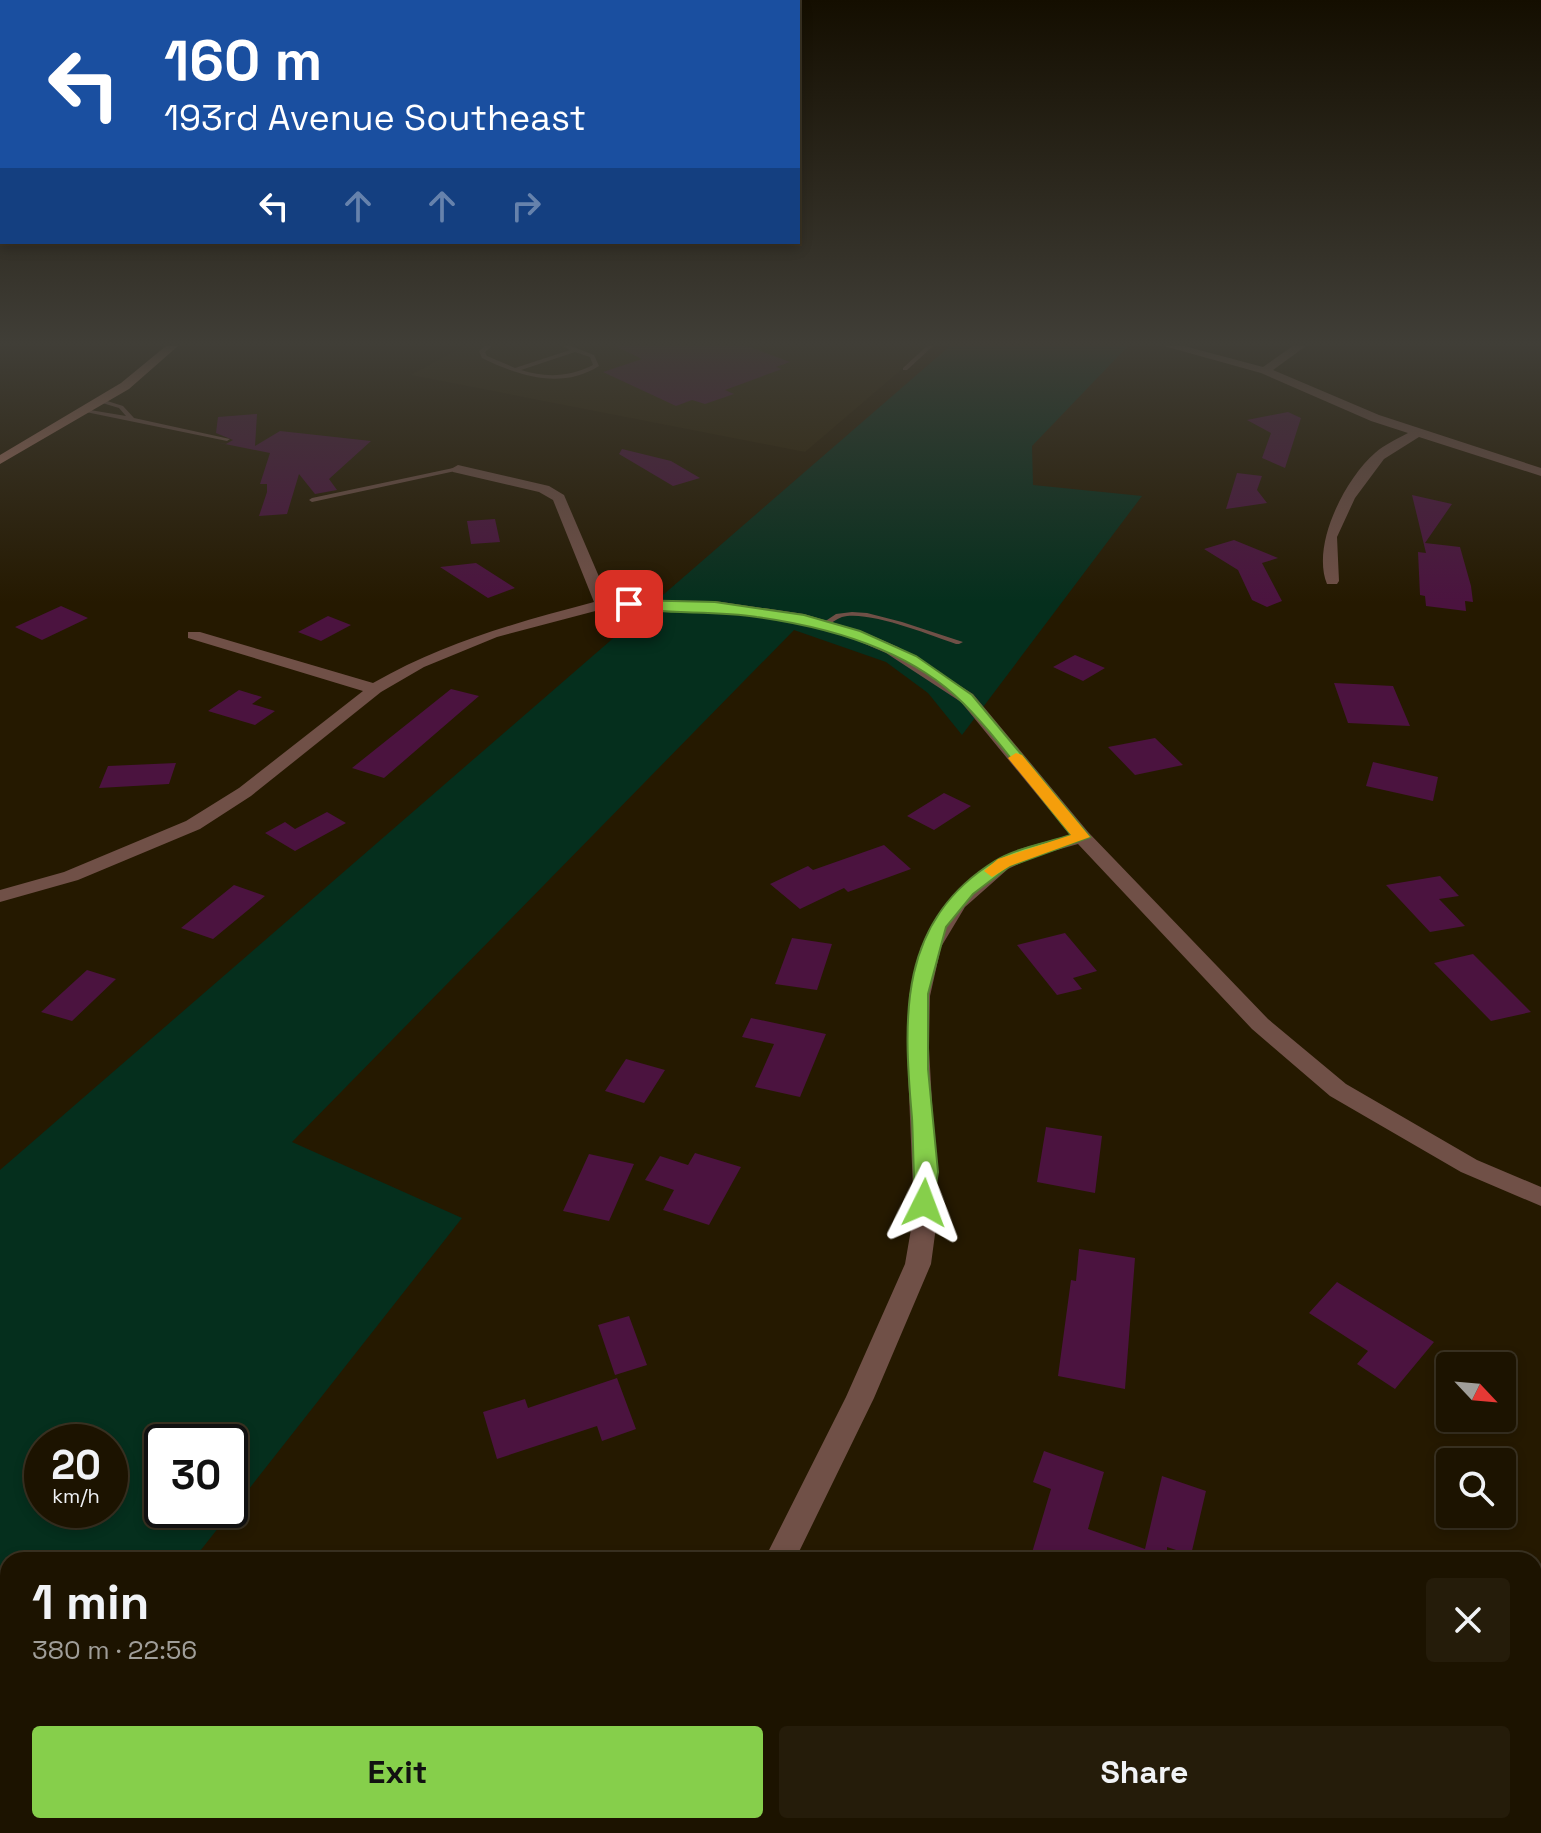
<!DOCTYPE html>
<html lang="en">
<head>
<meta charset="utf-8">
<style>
  body { margin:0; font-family:"Space Grotesk",sans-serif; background:#251c0a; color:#f1f3f6; height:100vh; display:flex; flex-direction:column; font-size:30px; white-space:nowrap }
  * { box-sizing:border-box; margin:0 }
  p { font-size:26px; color:#a09e99 }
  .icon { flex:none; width:44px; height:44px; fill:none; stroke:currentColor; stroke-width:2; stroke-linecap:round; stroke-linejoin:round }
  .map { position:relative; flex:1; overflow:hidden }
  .details { position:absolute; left:0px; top:1552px; width:1542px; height:282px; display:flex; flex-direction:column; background:#1c1300; border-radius:24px 24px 0 0; box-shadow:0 4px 12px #0003,0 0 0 2px #3a3222 }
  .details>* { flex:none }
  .guide { position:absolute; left:0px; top:0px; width:800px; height:244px; box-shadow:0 4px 12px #0003,0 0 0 2px #3a3222; background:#1a4fa0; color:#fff; overflow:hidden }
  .needle { width:52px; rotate:116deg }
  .fabs { position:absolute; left:1436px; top:1352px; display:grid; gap:16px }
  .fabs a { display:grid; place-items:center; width:80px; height:80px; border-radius:8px; background:#1c1300; box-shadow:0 4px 12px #0003,0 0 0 2px #3a3222; font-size:40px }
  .speed { position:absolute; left:24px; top:1424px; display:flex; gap:16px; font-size:40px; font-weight:700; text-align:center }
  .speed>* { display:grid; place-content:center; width:104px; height:104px; border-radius:50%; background:#1c1300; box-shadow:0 4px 12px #0003,0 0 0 2px #3a3222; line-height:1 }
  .speed small { font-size:20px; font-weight:400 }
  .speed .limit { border:4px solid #111; border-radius:12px; background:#fff; color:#111 }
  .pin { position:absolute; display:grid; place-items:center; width:68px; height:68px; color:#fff; margin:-34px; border-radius:16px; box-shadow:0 4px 12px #0006 }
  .me { position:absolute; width:88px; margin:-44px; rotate:3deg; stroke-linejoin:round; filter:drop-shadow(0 0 6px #0008) }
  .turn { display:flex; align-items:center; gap:28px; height:168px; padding:0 32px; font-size:36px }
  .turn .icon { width:104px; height:104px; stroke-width:2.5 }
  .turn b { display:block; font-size:56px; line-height:68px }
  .lanes { display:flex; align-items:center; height:76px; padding:0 32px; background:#0003; justify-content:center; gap:40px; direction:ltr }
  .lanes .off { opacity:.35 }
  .round { display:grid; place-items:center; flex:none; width:84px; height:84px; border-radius:8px; background:#251c0a }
  .head { display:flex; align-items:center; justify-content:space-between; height:136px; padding:0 32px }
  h1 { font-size:48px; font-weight:700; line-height:60px }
  .action { display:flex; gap:16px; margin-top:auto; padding:16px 32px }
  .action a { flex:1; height:92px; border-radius:8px; background:#86cf4b; color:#111; font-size:32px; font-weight:700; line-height:92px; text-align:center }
  .action a+a { background:#251c0a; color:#f1f3f6 }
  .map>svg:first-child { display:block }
  .built { fill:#2d2104 }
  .green { fill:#052f1d; fill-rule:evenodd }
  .building { fill:#4b133f }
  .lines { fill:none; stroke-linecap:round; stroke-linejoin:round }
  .lane { fill:#705047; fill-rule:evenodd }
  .street { fill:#705047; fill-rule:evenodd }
  .secondary { fill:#a06e5f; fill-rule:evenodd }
  .route { fill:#86cf4b; stroke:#578731; stroke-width:2 }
  .slow { fill:#f59e0b }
</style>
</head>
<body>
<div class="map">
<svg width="1541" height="1833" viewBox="0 0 1541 1833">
  <rect width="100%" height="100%" fill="#251900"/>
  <!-- built -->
  <path class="built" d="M464 346H929L805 452 411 375Z"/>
  <!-- green -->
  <path class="green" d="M950 346H1128L1032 446 1033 485 1142 496 962 735 928 693 886 662 794 630 292 1142 462 1218 193 1560H8V1795L0 1805V1170ZM42 1442H110V1510H42ZM162 1442H230V1510H162Z"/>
  <!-- building -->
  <path class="building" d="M615 346H747L790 362 776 367 782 369 725 390 734 394 705 404 692 400 676 406 603 372 642 359Z
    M1288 412 1301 418 1285 468 1262 458 1271 433 1247 420Z
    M257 414 255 446 280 431 371 441 329 479 337 490 315 494 299 474 287 514 259 516 267 492V484H260L270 453 215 442 226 444 233 440 216 433 218 417Z
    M622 449 671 461 700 478 673 486 619 454Z
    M1237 473 1262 476 1257 490 1267 503 1226 509Z
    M1412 495 1452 504 1425 543 1460 547 1471 586 1473 602 1465 601 1466 611 1426 606 1425 596 1420 595 1418 552 1426 553Z
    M495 519 500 542 471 544 467 521Z
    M1234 540 1278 558 1262 563 1282 601 1267 607 1252 600 1238 570 1204 549Z
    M476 563 515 588 488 598 440 567Z
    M61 606 88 618 42 640 15 627Z
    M328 616 351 625 321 641 298 632Z
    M1075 655 1105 668 1083 681 1053 667Z
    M1334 683 1393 686 1410 726 1348 723Z
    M451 689 479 696 384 778 352 768Z
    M239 690 262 697 252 704 275 711 255 725 208 711Z
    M1155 738 1183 765 1135 775 1108 747Z
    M1373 762 1438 777 1433 801 1366 786Z
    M176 763 169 784 99 788 108 766Z
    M944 793 971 806 934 830 907 816Z
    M327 812 346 823 295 851 265 833 285 822 295 829Z
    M884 845 911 869 848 892 844 888 800 909 770 884 808 866 813 870Z
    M1440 876 1459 896 1439 899 1465 926 1430 932 1386 885Z
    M234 885 265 896 213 939 181 928Z
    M1065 933 1097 971 1073 978 1082 989 1057 995 1017 945Z
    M792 938 832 944 817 990 775 984Z
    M1473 954 1531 1012 1491 1021 1434 963Z
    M87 970 116 979 72 1021 41 1012Z
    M751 1018 826 1034 800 1097 755 1087 774 1044 742 1037Z
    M626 1059 665 1070 644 1103 605 1091Z
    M1046 1127 1102 1136 1095 1193 1037 1182Z
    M695 1153 741 1167 709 1225 663 1210 674 1190 645 1180 660 1156 688 1165Z
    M589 1154 634 1164 609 1221 563 1211Z
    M1079 1249 1135 1258 1125 1389 1058 1376 1071 1280 1076 1281Z
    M1337 1282 1434 1342 1395 1389 1357 1364 1368 1351 1309 1313Z
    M629 1316 647 1365 615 1375 598 1325Z
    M617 1378 636 1429 602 1441 597 1426 497 1459 483 1412 525 1399 528 1408Z
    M1044 1451 1104 1472 1088 1529 1145 1549 1162 1476 1206 1491 1191 1555 1167 1547V1560H1042L1031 1556 1051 1489 1033 1482Z"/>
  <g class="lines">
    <!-- lane -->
    <path class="lane" d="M485 346H492L485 352 487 356 515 368 570 350 563 346H571L594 355 599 366C561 390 519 376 482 358L479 351ZM575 352 590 357 593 365C569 377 546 378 521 370Z
      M927 346H933L907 370H903V368Z
      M101 399 123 406 134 418 230 439 227 441 81 411 84 409 126 416 119 408 99 402V400Z
      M458 467 460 468V470L312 502 309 500 312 498Z
      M852 612 867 613 902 622 963 642 959 644H956C930 635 868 610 842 617 836 619 831 624 825 626L821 624 836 614Z"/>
    <!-- street -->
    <path class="street" d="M1164 346H1184L1263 367 1293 346H1306L1273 370 1379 415 1541 468V476L1419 437 1384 459 1355 498 1337 537 1339 581 1337 584H1327C1311 545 1345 479 1375 453 1384 445 1397 439 1408 433L1371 421 1261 373Z
      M458 465 549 486 564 495 609 600 715 601 804 614 861 631 898 647 973 694 1089 833 1268 1019 1346 1084 1477 1160 1541 1187V1206L1461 1172 1330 1096 1252 1029 1078 844 1036 856 1008 869 965 907 941 947 930 996 929 1048 938 1212 931 1264 874 1398 795 1560H764L846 1397 905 1264 914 1212 907 1048 909 996 921 947 950 899 994 861 1023 848 1070 835 961 702 886 653 849 637 802 623 715 611 603 609 497 637 424 667 381 692 251 796 200 829 78 880 0 902V890L64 872 186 821 239 788 363 691 188 638V632H200L373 683C445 642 515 623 594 602L553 500 539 492 453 472 451 469Z
      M619 1826H654L651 1833H616Z"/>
    <!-- secondary -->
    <path class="secondary" d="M166 346H178L129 389 0 464V455L121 383Z"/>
  </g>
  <!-- sky -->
  <linearGradient id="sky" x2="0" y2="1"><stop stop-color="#140e00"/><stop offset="0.57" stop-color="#403e37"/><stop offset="1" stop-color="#403e37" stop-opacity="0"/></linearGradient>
  <rect width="1541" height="603" fill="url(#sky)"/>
  <!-- route -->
  <path class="route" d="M629 600 715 602 804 615 860 631 916 656 972 695 1090 837 1010 866 973 894 946 927 928 994V1069L938 1172 932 1209H916C914 1204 913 1131 912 1118 903 1016 898 921 995 861 1016 848 1047 843 1071 835 1035 792 1002 742 963 703 910 650 829 627 757 617 714 610 664 615 624 607L622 604Z"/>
  <!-- slow -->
  <path class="slow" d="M1016 753 1022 755 1090 837 1010 866 992 877 984 871 998 859 1071 835 1008 758Z"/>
</svg>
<div class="fabs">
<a><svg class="needle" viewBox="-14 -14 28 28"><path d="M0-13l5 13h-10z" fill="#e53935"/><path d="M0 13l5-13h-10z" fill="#a09e99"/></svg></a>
<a><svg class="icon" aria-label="search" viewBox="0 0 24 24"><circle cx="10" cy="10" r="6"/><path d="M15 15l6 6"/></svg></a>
</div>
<div class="speed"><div>20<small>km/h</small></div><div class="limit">30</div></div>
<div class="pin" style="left:629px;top:604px;background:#d93025"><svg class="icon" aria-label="arrive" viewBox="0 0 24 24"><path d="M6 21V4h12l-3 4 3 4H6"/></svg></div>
<svg class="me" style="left:924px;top:1203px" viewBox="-20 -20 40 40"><path d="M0-17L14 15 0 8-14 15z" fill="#86cf4b" stroke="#fff" stroke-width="4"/></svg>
<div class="guide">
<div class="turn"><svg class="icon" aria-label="left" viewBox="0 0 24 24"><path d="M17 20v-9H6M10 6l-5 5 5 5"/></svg><div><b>160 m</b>193rd Avenue Southeast</div></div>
<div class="lanes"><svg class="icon" aria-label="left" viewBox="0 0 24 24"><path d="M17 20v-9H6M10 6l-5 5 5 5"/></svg><svg class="icon off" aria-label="ahead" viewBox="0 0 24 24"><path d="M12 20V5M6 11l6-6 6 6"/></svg><svg class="icon off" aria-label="ahead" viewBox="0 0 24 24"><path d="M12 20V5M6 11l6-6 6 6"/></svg><svg class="icon off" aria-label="right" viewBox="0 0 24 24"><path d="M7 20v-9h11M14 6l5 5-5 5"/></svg></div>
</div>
<section class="details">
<div class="head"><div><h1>1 min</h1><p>380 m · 22:56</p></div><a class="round"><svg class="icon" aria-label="close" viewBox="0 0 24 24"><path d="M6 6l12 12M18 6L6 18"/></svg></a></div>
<div class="action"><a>Exit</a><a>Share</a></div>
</section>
</div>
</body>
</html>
